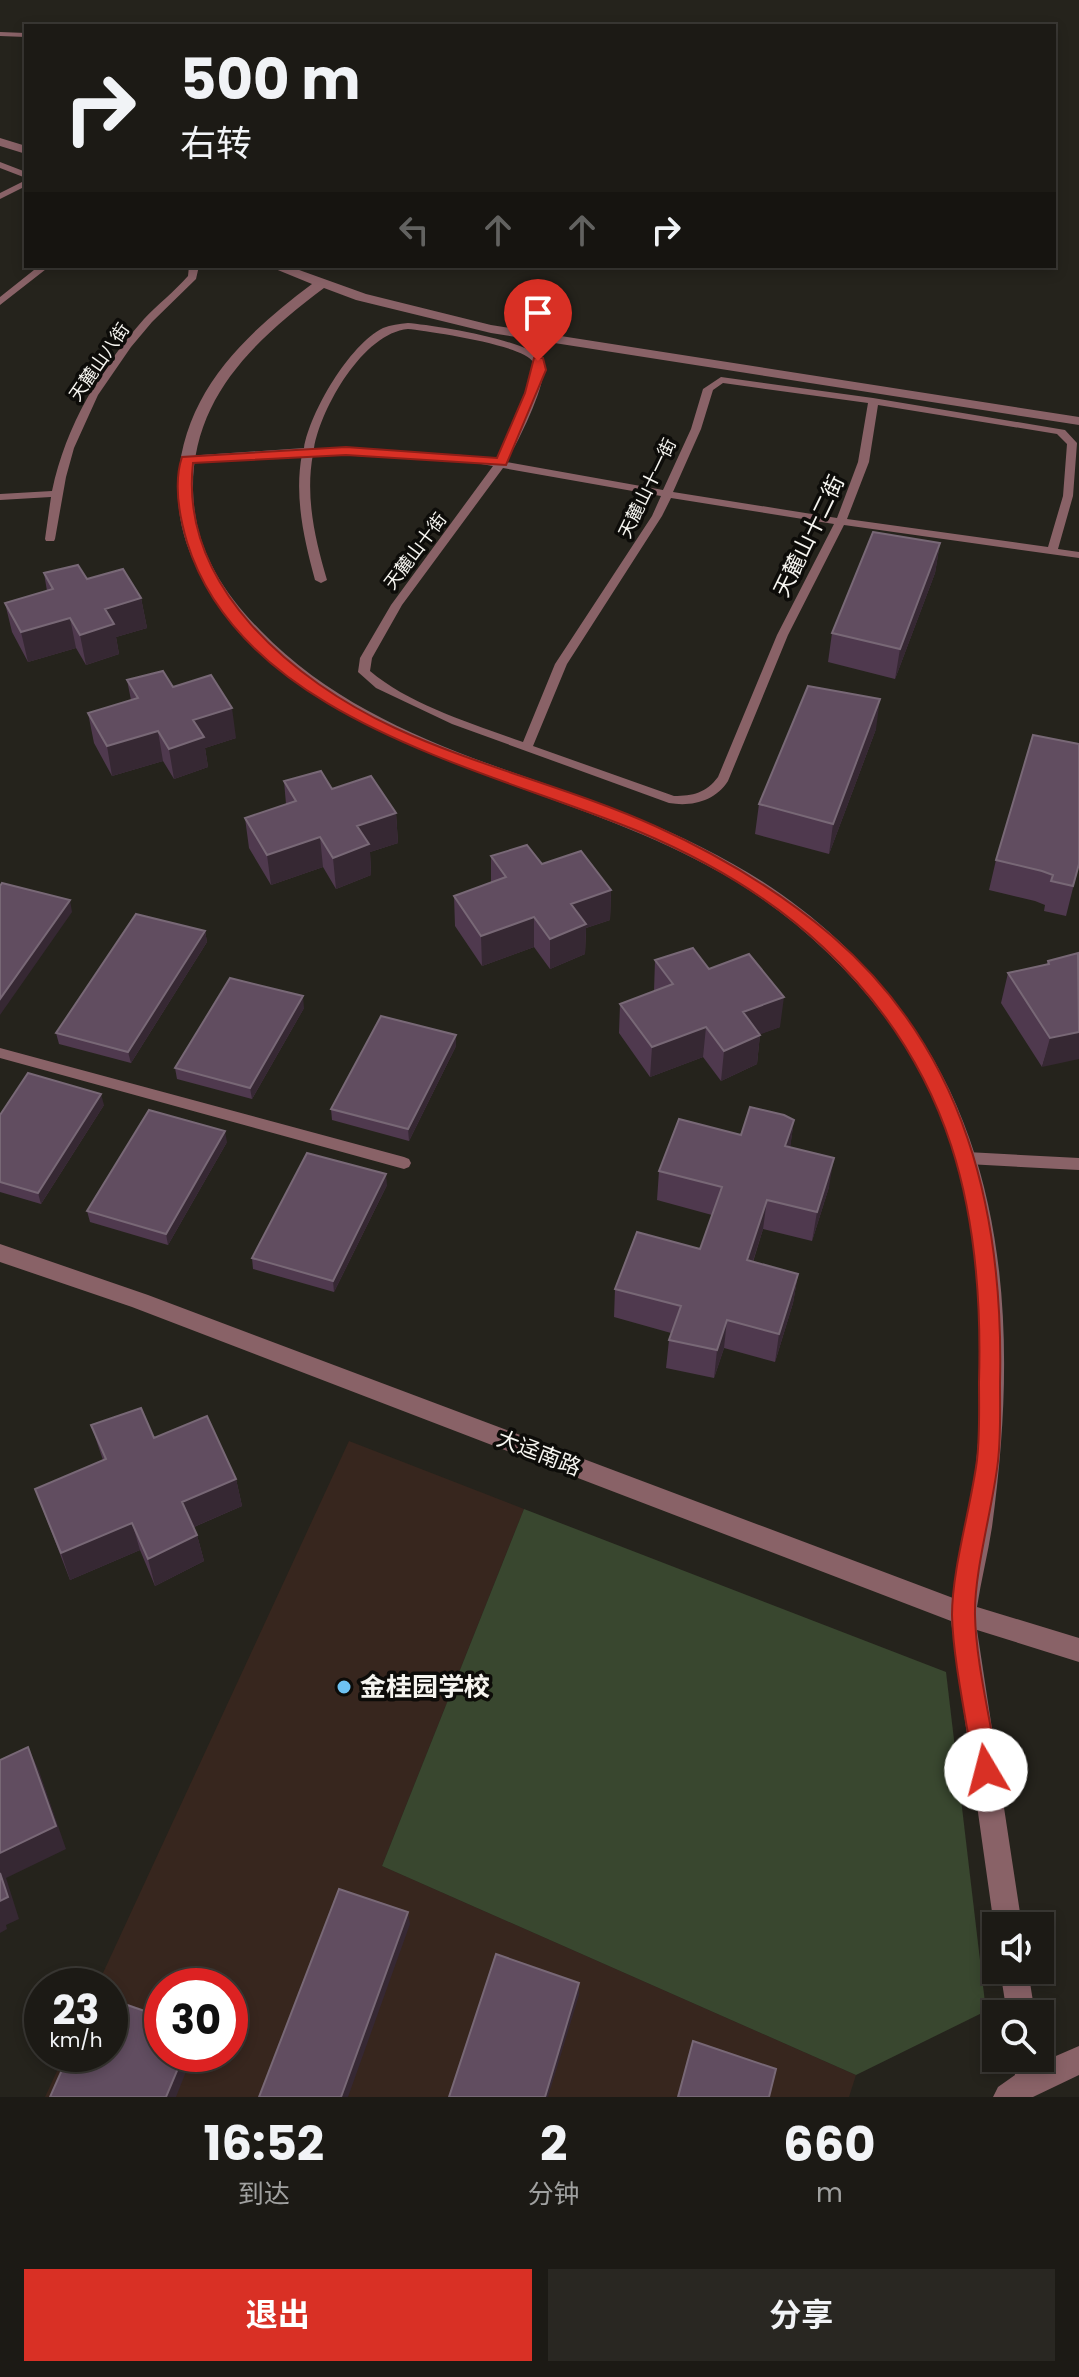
<!DOCTYPE html>
<html lang="zh">
<head>
<meta charset="utf-8">
<style>
  body { margin:0; font-family:Poppins,"Noto Sans SC",sans-serif; background:#292722; color:#f1f3f6; height:100vh; display:flex; flex-direction:column; font-size:30px; white-space:nowrap }
  * { box-sizing:border-box; margin:0 }
  p { font-size:26px; color:#a0a1a0 }
  .icon { flex:none; width:44px; height:44px; fill:none; stroke:currentColor; stroke-width:2; stroke-linecap:round; stroke-linejoin:round }
  .map { position:relative; height:2097px; overflow:hidden }
  .details { display:flex; flex-direction:column; background:#1c1a15; flex:1 }
  .details>* { flex:none }
  .banner { position:absolute; left:24px; top:24px; width:1032px; height:244px; border-radius:0px; box-shadow:0 4px 12px #0003,0 0 0 2px #3a3834; background:#1c1a15; color:#f1f3f6; overflow:hidden }
  .fabs { position:absolute; left:982px; top:1912px; display:grid; gap:16px }
  .fabs a { display:grid; place-items:center; width:72px; height:72px; border-radius:0px; background:#1c1a15; box-shadow:0 4px 12px #0003,0 0 0 2px #3a3834; font-size:40px }
  .speed { position:absolute; left:24px; top:1968px; display:flex; gap:16px; font-size:40px; font-weight:700; text-align:center }
  .speed>* { display:grid; place-content:center; width:104px; height:104px; border-radius:50%; background:#1c1a15; box-shadow:0 4px 12px #0003,0 0 0 2px #3a3834; line-height:1 }
  .speed small { font-size:20px; font-weight:400 }
  .speed .limit { border:12px solid #d22; background:#fff; color:#111 }
  .pin { position:absolute; display:grid; place-items:center; width:68px; height:68px; color:#fff; margin:-82px -34px; border-radius:50% 50% 50% 0; rotate:-45deg; box-shadow:0 0 8px #0007 }
  .pin .icon { rotate:45deg }
  .me { position:absolute; width:88px; margin:-44px; rotate:352deg; stroke-linejoin:round; filter:drop-shadow(0 0 6px #0008) }
  .turn { display:flex; align-items:center; gap:28px; height:168px; padding:0 24px; font-size:36px }
  .turn .icon { width:104px; height:104px; stroke-width:2.5 }
  .turn b { display:block; font-size:56px; line-height:68px }
  .lanes { display:flex; align-items:center; height:76px; padding:0 24px; background:#0003; justify-content:center; gap:40px; direction:ltr }
  .lanes .off { opacity:.35 }
  .eta { display:flex; justify-content:space-evenly; align-items:center; height:136px; text-align:center }
  .eta b { font-size:48px; font-weight:700; line-height:56px }
  .button { display:flex; gap:16px; margin-top:auto; padding:16px 24px }
  .button a { flex:1; height:92px; border-radius:0px; background:#d93025; color:#fff; font-size:32px; font-weight:700; line-height:92px; text-align:center }
  .button a+a { background:#292722; color:#f1f3f6 }
  .map>svg:first-child { display:block }
  .education { fill:#37261e; fill-rule:evenodd }
  .green { fill:#39472f }
  .lines { fill:none; stroke-linecap:round; stroke-linejoin:round }
  .service { fill:#896267; fill-rule:evenodd }
  .minor { fill:#896267; fill-rule:evenodd }
  .wall { fill:#4f394e }
  .shaded-wall { fill:#362833 }
  .building { fill:#614d60; stroke:#786876; stroke-width:2 }
  .route { fill:#d93025; stroke:#8d1f18; stroke-width:2 }
  .poi-dot { fill:#6ec2f3; stroke:#0d0c09; stroke-width:3 }
  .labels { text-anchor:middle; dominant-baseline:central; stroke-width:7; stroke-linejoin:round; paint-order:stroke }
  .far-street-label { font-size:18px; fill:#f6f5f0; stroke:#0d0c09 }
  .street-label { font-size:22px; fill:#f6f5f0; stroke:#0d0c09 }
  .near-poi-label { font-size:26px; font-weight:bold; fill:#f6f5f0; stroke:#0d0c09; text-anchor:start }
</style>
</head>
<body>
<div class="map">
<svg width="1079" height="2097" viewBox="0 0 1079 2097">
  <rect width="100%" height="100%" fill="#25231c"/>
  <!-- education -->
  <path class="education" d="M349 1441 524 1509 382 1866 856 2075 849 2097H45L65 2054H110V1986H97ZM162 1986H230V2054H162Z"/>
  <!-- green -->
  <path class="green" d="M524 1509 946 1672 986 2011 856 2075 382 1866Z"/>
  <g class="lines">
    <!-- service -->
    <path class="service" d="M0 32 26 33V37L0 36Z
      M0 162 26 172V178L0 168Z
      M26 180V186L0 199V193Z
      M39 266H50L0 305V297Z
      M189 266H199L196 279 152 322 131 347 98 395 74 448 66 477 55 539 54 541H46L45 539 51 497 0 500V494L52 491C66 425 100 369 144 319 158 304 174 292 188 276Z
      M408 323C432 325 531 340 542 360 552 376 516 446 506 462L663 490 691 429 703 389 721 377 873 398 1065 430 1077 443 1073 496 1058 549 1079 552V558L844 525 788 635 728 781C715 801 692 807 669 803L452 724 376 688 358 672 360 658 391 605 493 466 463 461 313 454C305 497 315 539 327 580L321 583 315 580C304 539 294 497 302 454L186 462 181 459 186 456 304 448C310 412 349 345 383 328 391 325 399 324 408 323ZM408 329C428 331 524 345 533 362 540 375 505 447 497 461L463 455 314 448C321 408 363 333 408 329ZM723 383 868 403 858 462 837 518 673 492 701 429 713 390ZM878 405 1057 434 1067 444 1063 496 1048 547 847 519 869 462ZM503 468 661 496 652 516 555 664 523 742C473 724 410 705 370 671L372 658 402 605ZM671 498 834 524 777 635 718 777C706 793 693 796 674 796L533 746 567 664 662 516Z
      M0 1048 404 1157 409 1159 411 1163 409 1167 404 1169 0 1058Z
      M967 1152 1079 1158V1170L967 1164 962 1162 960 1158 962 1154Z"/>
    <!-- minor -->
    <path class="minor" d="M0 138 26 146V154L0 146Z
      M268 266H288L366 294 491 325 1079 417V425L491 333 356 300 324 288C255 340 192 397 193 490 194 547 222 592 261 631 353 726 481 760 602 804 647 821 691 840 733 864 797 899 857 951 901 1010 1013 1158 1016 1351 992 1527 988 1554 981 1580 977 1607L1079 1638V1662L977 1630 1022 1926H996V1930L994 1926 951 1621 132 1307 0 1262V1244L148 1295 953 1598C957 1575 964 1552 968 1528 993 1359 994 1164 887 1020 843 961 785 909 721 873 564 784 375 768 245 634 208 595 178 548 178 492 178 398 241 337 312 284Z
      M1000 1970H1028L1035 2014H1007Z
      M1079 2046V2075L1033 2097H993L998 2087 1015 2075 1013 2058H1040V2055L1042 2062Z"/>
  </g>
  <!-- wall -->
  <path class="wall" d="M940 543 935 573 895 679 828 662 832 633Z
    M44 573 87 579 141 598 147 628 116 637 119 654 86 665 76 648 28 662 12 632 5 603 47 591Z
    M127 680 173 687 236 738 205 748 208 767 174 779 163 761 112 776 94 743 88 713 131 700Z
    M876 729 829 854 755 834 759 804Z
    M284 781 332 789 396 813 398 843 370 852 371 875 336 889 323 867 271 885 249 848 245 818 286 804Z
    M491 856 542 864 611 890 610 920 586 928 585 954 550 969 534 947 482 966 455 926 454 896 491 882Z
    M996 860 1079 864 1066 916 1044 911 1045 905 1035 901 989 890Z
    M205 931 207 942 131 1063 59 1044 56 1033Z
    M1078 953 1042 1067 1001 1003 1008 973 1047 964 1048 961Z
    M655 960 709 969 780 1027 760 1034 757 1064 721 1081 703 1057 650 1077 619 1033 620 1004 654 991Z
    M304 1008 252 1099 177 1079 175 1068Z
    M456 1046 409 1141 332 1120 331 1109Z
    M104 1105 41 1204 0 1192V1115Z
    M794 1120 790 1147 829 1187 812 1241 763 1229 753 1262 798 1274 793 1303 775 1362 724 1348 714 1378 666 1368 669 1340 671 1333 614 1317 615 1289 700 1249 712 1215 657 1200 659 1171 741 1135Z
    M227 1142 168 1245 90 1222 87 1211Z
    M387 1185 334 1292 253 1269 252 1258Z
    M91 1425 154 1438 236 1479 242 1506 194 1527 197 1535 204 1561 155 1586 140 1550 70 1580 35 1489 103 1460Z"/>
  <!-- shaded-wall -->
  <path class="shaded-wall" d="M940 543 935 573 895 679 900 649Z
    M141 598 147 628 116 637 119 654 86 665 80 635 105 609Z
    M70 618 76 648 28 662 21 632Z
    M880 699 876 729 829 854 833 824Z
    M232 708 236 738 205 748 208 767 174 779 169 749 193 720Z
    M158 731 163 761 112 776 107 746Z
    M396 813 398 843 370 852 371 875 336 889 333 858 357 826Z
    M320 837 323 867 271 885 267 855Z
    M611 890 610 920 586 928 585 954 550 969V939L571 904Z
    M70 900 72 912 0 1015V999Z
    M534 917V947L482 966 481 936Z
    M205 931 207 942 131 1063 128 1052Z
    M303 996 304 1008 252 1099 250 1088Z
    M784 997 780 1027 740 1042 743 1012Z
    M706 1027 703 1057 650 1077 652 1047Z
    M1079 1032V1059L1042 1067 1050 1038Z
    M456 1035V1046L409 1141 408 1129Z
    M760 1035 757 1064 721 1081 724 1051Z
    M101 1094 104 1105 41 1204 38 1193Z
    M794 1120 790 1149 785 1146Z
    M225 1131 227 1142 168 1245 166 1234Z
    M834 1158 829 1187 812 1241 817 1212Z
    M386 1174 387 1185 334 1292 333 1281Z
    M767 1200 763 1229 744 1289 747 1260Z
    M798 1274 793 1303 775 1362 779 1334Z
    M727 1320 724 1348 714 1378 717 1350Z
    M236 1479 242 1506 189 1529 182 1502Z
    M132 1523 140 1550 70 1580 61 1553Z
    M197 1535 204 1561 155 1586 148 1559Z
    M28 1747 39 1771 66 1849 6 1878 19 1919 6 1925 7 1929 0 1933V1853Z
    M408 1912 410 1924 348 2097H341Z
    M579 1983V1995L548 2097H545Z
    M184 2054H193L176 2097H166Z"/>
  <!-- building -->
  <path class="building" d="M873 532 940 543 900 649 832 633Z
    M78 565 87 579 123 569 141 598 105 609 114 624 80 635 70 618 21 632 5 603 53 589 44 573Z
    M163 671 173 687 211 675 232 708 193 720 204 737 169 749 158 731 107 746 88 713 138 698 127 680Z
    M808 686 880 699 833 824 759 804Z
    M1033 735 1079 744V864L1073 886 1051 881 1053 875 1042 871 996 860Z
    M321 771 332 789 371 776 396 813 357 826 369 844 333 858 320 837 267 855 245 818 296 801 284 781Z
    M527 845 542 864 581 851 611 890 571 904 586 924 550 939 534 917 481 936 454 896 506 877 491 856Z
    M2 883 70 900 0 999V886Z
    M136 914 205 931 128 1052 56 1033Z
    M693 948 709 969 749 954 784 997 743 1012 760 1035 724 1051 706 1027 652 1047 620 1004 673 984 655 960Z
    M1078 953 1079 1032 1050 1038 1008 973 1049 964 1048 961Z
    M230 978 303 996 250 1088 175 1068Z
    M381 1016 456 1035 408 1129 331 1109Z
    M28 1073 101 1094 38 1193 0 1182V1115Z
    M750 1107 784 1115 794 1120 785 1146 834 1158 817 1212 767 1200 747 1260 798 1274 779 1334 727 1320 717 1350 669 1340 681 1306 615 1289 637 1232 700 1249 722 1187 659 1171 679 1119 741 1135Z
    M149 1110 225 1131 166 1234 87 1211Z
    M307 1153 386 1174 333 1281 252 1258Z
    M141 1408 154 1438 207 1416 236 1479 182 1502 197 1535 148 1559 132 1523 61 1553 35 1489 106 1459 91 1425Z
    M28 1747 56 1826 0 1853V1760Z
    M0 1873 8 1897 0 1901Z
    M339 1889 408 1912 341 2097H259Z
    M496 1954 579 1983 545 2097H449Z
    M110 1999 162 2017V2054H184L166 2097H50L69 2054H110Z
    M693 2041 776 2069 769 2097H678Z"/>
  <!-- route -->
  <path class="route" d="M534 358H543L546 370 506 465 346 455 193 463C179 587 294 681 395 728 479 767 571 788 655 826 719 855 778 890 832 936 966 1051 1004 1213 1000 1383 1000 1408 1001 1435 998 1461 993 1507 974 1571 975 1615 976 1664 991 1721 998 1770L994 1778 986 1782 977 1778 974 1770C967 1723 953 1660 952 1615 952 1569 971 1507 977 1460 980 1434 979 1408 979 1382 984 1211 952 1068 823 947 771 898 706 860 640 832 489 769 242 720 187 542 179 515 173 484 182 457L346 447 497 458 525 393Z"/>
  <!-- markers -->
  <circle class="poi-dot" cx="344" cy="1687" r="8"/>
  <g class="labels">
    <!-- far-street labels -->
    <g class="far-street-label">
      <text transform="translate(99 362) rotate(-55)">天麓山八街</text>
      <text transform="translate(647 488) rotate(-64)">天麓山十一街</text>
      <text transform="translate(415 551) rotate(-53)">天麓山十街</text>
    </g>
    <!-- street labels -->
    <g class="street-label">
      <text transform="translate(809 536) rotate(-64)">天麓山十二街</text>
      <text transform="translate(539 1453) rotate(21)">大迳南路</text>
    </g>
    <!-- near-poi labels -->
    <g class="near-poi-label">
      <text x="360" y="1687">金桂园学校</text>
    </g>
  </g>
</svg>
<div class="fabs">
<a><svg class="icon" aria-label="sound" viewBox="0 0 24 24"><path d="M4 9h4l5-4v14l-5-4H4zM17 9q2 3 0 6"/></svg></a>
<a><svg class="icon" aria-label="search" viewBox="0 0 24 24"><circle cx="10" cy="10" r="6"/><path d="M15 15l6 6"/></svg></a>
</div>
<div class="speed"><div>23<small>km/h</small></div><div class="limit">30</div></div>
<div class="pin" style="left:538px;top:361px;background:#d93025"><svg class="icon" aria-label="arrive" viewBox="0 0 24 24"><path d="M6 21V4h12l-3 4 3 4H6"/></svg></div>
<svg class="me" style="left:986px;top:1770px" viewBox="-20 -20 40 40"><circle r="19" fill="#fff"/><path d="M0-13L10 11 0 6-10 11z" fill="#d93025"/></svg>
<div class="banner">
<div class="turn"><svg class="icon" aria-label="right" viewBox="0 0 24 24"><path d="M7 20v-9h11M14 6l5 5-5 5"/></svg><div><b>500 m</b>右转</div></div>
<div class="lanes"><svg class="icon off" aria-label="left" viewBox="0 0 24 24"><path d="M17 20v-9H6M10 6l-5 5 5 5"/></svg><svg class="icon off" aria-label="ahead" viewBox="0 0 24 24"><path d="M12 20V5M6 11l6-6 6 6"/></svg><svg class="icon off" aria-label="ahead" viewBox="0 0 24 24"><path d="M12 20V5M6 11l6-6 6 6"/></svg><svg class="icon" aria-label="right" viewBox="0 0 24 24"><path d="M7 20v-9h11M14 6l5 5-5 5"/></svg></div>
</div>
</div>
<section class="details">
<div class="eta">
<div><b>16:52</b><p>到达</p></div>
<div><b>2</b><p>分钟</p></div>
<div><b>660</b><p>m</p></div>
</div>
<div class="button"><a>退出</a><a>分享</a></div>
</section>
</body>
</html>
